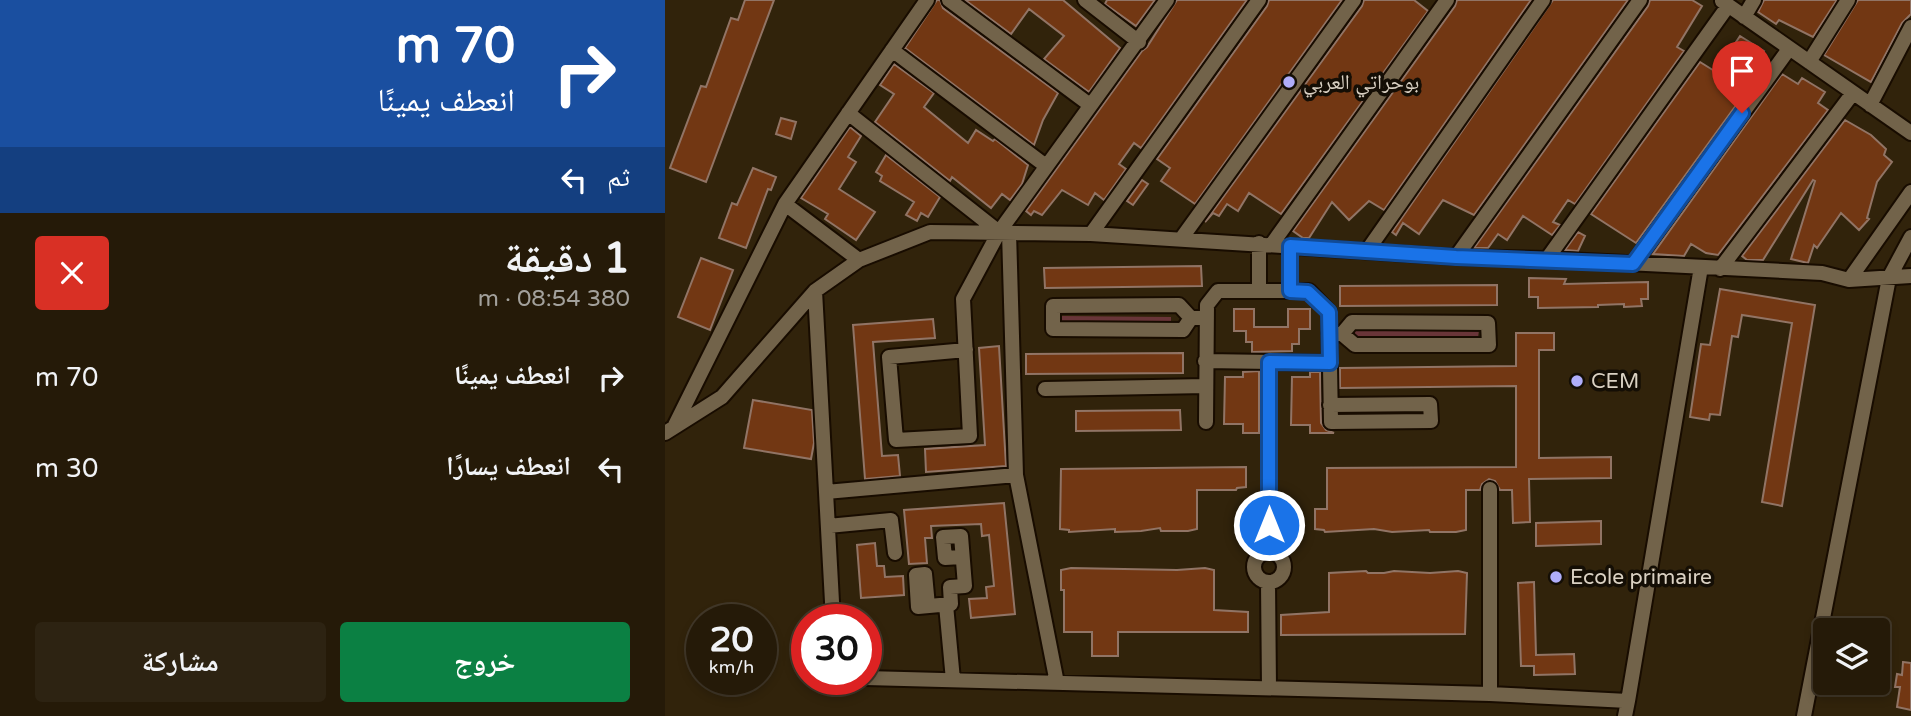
<!DOCTYPE html>
<html lang="ar">
<head>
<meta charset="utf-8">
<style>
  body { margin:0; font-family:"Varela Round","Noto Naskh Arabic",sans-serif; background:#2d2312; color:#f1f3f6; direction:rtl; height:100vh; display:flex; flex-direction:column; font-size:26px; white-space:nowrap }
  * { box-sizing:border-box; margin:0 }
  p { font-size:23px; color:#a3a19c }
  .icon { flex:none; width:38px; height:38px; fill:none; stroke:currentColor; stroke-width:2; stroke-linecap:round; stroke-linejoin:round }
  .map { position:relative; flex:1; overflow:hidden; direction:ltr }
  .panel { display:flex; flex-direction:column; background:#251a08; width:665px }
  .panel>* { flex:none }
  .top-card { background:#1a4fa0; color:#fff; overflow:hidden }
  .fabs { position:absolute; left:1148px; top:618px; display:grid; gap:14px }
  .fabs a { display:grid; place-items:center; width:77px; height:77px; border-radius:7px; background:#251a08; box-shadow:0 4px 10px #0003,0 0 0 2px #423829; font-size:35px }
  .speed { position:absolute; left:21px; top:604px; display:flex; gap:14px; font-size:35px; font-weight:700; text-align:center }
  .speed>* { display:grid; place-content:center; width:91px; height:91px; border-radius:50%; background:#251a08; box-shadow:0 4px 10px #0003,0 0 0 2px #423829; line-height:1 }
  .speed small { font-size:18px; font-weight:400 }
  .speed .limit { border:10px solid #d22; background:#fff; color:#111 }
  .pin { position:absolute; display:grid; place-items:center; width:60px; height:60px; color:#fff; margin:-72px -30px; border-radius:50% 50% 50% 0; rotate:-45deg; box-shadow:0 0 7px #0007 }
  .pin .icon { rotate:45deg }
  .me { position:absolute; width:77px; margin:-38px; rotate:0deg; stroke-linejoin:round; filter:drop-shadow(0 0 5px #0008) }
  .turn { display:flex; align-items:center; gap:24px; height:147px; padding:0 35px; font-size:32px }
  .turn .icon { width:91px; height:91px; stroke-width:2.5 }
  .turn b { display:block; font-size:49px; line-height:60px }
  .then { display:flex; align-items:center; height:66px; padding:0 35px; background:#0003; gap:14px; font-size:26px }
  .round { display:grid; place-items:center; flex:none; width:74px; height:74px; border-radius:7px; background:#2d2312 }
  .head { display:flex; align-items:center; justify-content:space-between; height:119px; padding:0 35px }
  h1 { font-size:42px; font-weight:700; line-height:52px }
  .action { display:flex; gap:14px; margin-top:auto; padding:14px 35px }
  .action a { flex:1; height:80px; border-radius:7px; background:#0b8043; color:#fff; font-size:28px; font-weight:700; line-height:80px; text-align:center }
  .action a+a { background:#2d2312; color:#f1f3f6 }
  ul { padding:0; list-style:none }
  li { display:flex; align-items:center; gap:21px; height:91px; padding:0 35px }
  li div { flex:1 }
  li b { display:block; font-size:26px }
  li em { font-style:normal }
  main { display:flex; flex:1; min-height:0 }
  .map>svg:first-child { display:block }
  .green { fill:#693538 }
  .building { fill:#723713; stroke:#917465; stroke-width:2 }
  .lines { fill:none; stroke-linecap:round; stroke-linejoin:round }
  .minor-casing { stroke:#180c00; stroke-width:18 }
  .minor { stroke:#72634a; stroke-width:14 }
  .route-casing { stroke:#114b97; stroke-width:18 }
  .route { stroke:#1a73e8; stroke-width:12 }
  .poi-dot { fill:#b0aefa; stroke:#140e05; stroke-width:2.5 }
  .labels { text-anchor:middle; dominant-baseline:central; stroke-width:7; stroke-linejoin:round; paint-order:stroke }
  .poi-label { font-size:21px; fill:#dad1c3; stroke:#140e05; text-anchor:start }
</style>
</head>
<body>
<main>
<div class="map">
<svg width="1246" height="716" viewBox="0 0 1246 716">
  <rect width="100%" height="100%" fill="#31230b"/>
  <!-- green -->
  <path class="green" d="M397 316 506 317V324L397 323Z
    M690 329 814 330 813 337 690 336Z"/>
  <!-- building -->
  <path class="building" d="M80 0H109L41 182 5 168 36 86 41 87 66 18 73 20Z
    M272 0H275L278 8 393 93 378 120 369 145 240 48Z
    M300 0H398L455 48 424 92 379 59 399 36 364 9 346 34Z
    M442 0H490L471 26 440 4Z
    M512 0H582L476 148 469 143 454 164 461 169 439 200 430 193 423 205 397 190 377 215 369 211 366 215 361 211 477 51 482 47Z
    M604 0H677L530 204 496 181 505 168 492 159 602 6Z
    M699 0H749L763 11 616 214 584 193 573 211 562 204 554 216 548 213 540 222 697 6Z
    M792 0H866L719 210 704 201 684 220 667 202 644 238H638L628 231 790 6Z
    M888 0H963L809 215 778 200 754 234 738 223 731 235 727 232Z
    M985 0H1027L1037 6 1012 47 1019 51 910 204 903 200 888 222 895 225 887 235 858 216 842 240 833 234 823 248H809L983 6Z
    M1099 0H1172L1148 37 1114 20 1111 24 1093 12Z
    M1193 0H1246V14L1237 23 1206 82 1159 55Z
    M1075 36 1099 51 1094 60 1101 64 971 243 926 214 1035 62 1051 72Z
    M229 64 269 93 259 107 303 143 311 130 328 141 330 139 363 165 357 184 345 200 337 194 326 208 287 177 285 181 210 122 229 94 215 85Z
    M1117 74 1133 84 1137 78 1160 92 1153 103 1163 110 1053 255 1041 253 1026 244 1019 256 988 254Z
    M116 118 131 122 126 139 111 134Z
    M1180 120 1206 135 1221 149 1219 155 1227 162 1212 182 1202 218 1204 219 1194 230 1176 213 1152 248 1149 245 1143 263 1126 259 1150 181 1148 180 1098 260H1082L1077 256Z
    M185 127 196 136 183 157 191 162 174 189 210 212 191 240 160 219 163 214 136 198Z
    M221 155 275 197 263 217 256 213 252 221 241 215 249 202 215 181 217 176 211 172Z
    M88 168 111 177 106 190 103 189 81 248 54 238 67 203 72 205Z
    M477 180 483 184 468 205 462 201Z
    M913 232 920 236 913 251 900 250Z
    M36 258 68 270 45 330 13 317Z
    M536 266 537 286 380 288 379 268Z
    M864 278 901 279 899 284 983 282V299H976L977 306 959 307V304L933 305V307L873 308V297H864Z
    M832 285V305L675 306V286Z
    M1055 289 1150 305 1117 506 1097 502 1127 323 1077 315 1073 337 1067 336 1055 415 1045 414 1044 420 1025 417 1036 344 1045 345Z
    M569 309H589V327H623V309H645V329H634V344H627V351L587 352V342H581V331H569Z
    M268 319 270 338 208 342 217 456 233 455 235 476 200 479 188 325Z
    M851 333H889V350H874V458L946 457V478L864 479 865 522 848 523 847 490H835L830 481 824 479 817 484 815 490H801V530L791 532H765L764 530 727 532 709 529 660 532 659 530 650 529V509H662V468L851 467V386L675 388V368L851 366Z
    M334 346 341 466 261 472 260 449 320 445 314 348Z
    M518 353V373L361 374V354Z
    M594 371V433H578V424H559L560 377H578V372Z
    M645 372H655L656 423 661 430 669 433H645V425H626L627 377H645Z
    M88 400 147 410 149 443 146 459 79 448Z
    M515 410 516 430 411 431V411Z
    M581 467V487L572 488 571 490H532V529L523 531H496L495 528 476 531 450 532V529L404 532V530L395 529 396 469Z
    M339 503 350 614 306 618 304 599 322 598 321 587 329 586 324 535 317 536 316 524 266 526 267 538H260L262 563 244 564 239 510Z
    M936 521V544L871 546V523Z
    M210 543 212 566H219L220 577 238 576 239 595 196 598 192 545Z
    M406 568 512 570 540 568 549 570V610L583 612V632H453V656H427V632H399V590H396V570Z
    M701 571 703 573H719L729 571 765 573 793 571 802 573 800 634 616 635V615L664 612V573Z
    M869 582 871 655 909 654 910 674 869 675V666H856L853 583Z
    M1238 662 1246 663V710L1232 707 1235 687H1230L1232 674 1237 675Z"/>
  <g class="lines">
    <!-- minor casing -->
    <g class="minor-casing">
      <path id="minor" d="M284 0 425 105
        M420 0 474 42
        M1057 1 1246 133
        M1079 17 1089 0
        M227 50 381 166
        M1144 62 1183 0
        M1205 105 1246 27
        M183 113 334 232
        M120 204 194 260
        M344 232 351 475 392 683
        M426 234 594 0
        M516 239 689 0
        M607 244 782 0
        M625 246V291
        M702 251 878 0
        M791 257 975 0
        M882 259 1063 6
        M968 264 1124 49
        M1055 269 1188 93
        M1184 280 1246 192
        M150 291 168 620
        M594 291V243
        M526 318 518 330 388 329V306L514 305 526 318H542
        M664 333 677 334 687 322 823 323 824 345H690L677 334
        M301 350 224 357 231 440 305 436 298 299 334 232 502 0
        M540 361 665 363
        M380 389 541 386
        M541 422 542 305 553 291H644L664 312C665 349 665 385 666 422L766 421 765 404 665 405
        M10 425 120 204 262 0
        M0 433 57 397 150 291 194 260 265 232 426 234 791 257 882 259 1157 273 1184 280 1246 276
        M825 489V694
        M161 492 351 475
        M163 526 226 520 230 553
        M589 567a15 15 0 1 1 30 0a15 15 0 1 1-30 0Z
        M604 552V362
        M603 583 604 688
        M281 605 288 680
        M263 606 260 574 251 575 253 607C264 606 275 605 286 604L285 587 300 586 296 536 278 537 280 558 297 557
        M201 678 825 694 963 701 1036 267
        M960 716 963 701
        M1139 716 1224 278 1246 237"/>
    </g>
    <!-- minor -->
    <use href="#minor" class="minor"/>
  </g>
  <g class="lines">
    <!-- route casing -->
    <g class="route-casing">
      <path id="route" d="M604 525V362L665 363 664 312 643 292 625 291V246L791 257 968 264 1077 113"/>
    </g>
    <!-- route -->
    <use href="#route" class="route"/>
  </g>
  <!-- markers -->
  <g class="poi-dot">
    <circle cx="624" cy="82" r="7"/>
    <circle cx="912" cy="381" r="7"/>
    <circle cx="891" cy="577" r="7"/>
  </g>
  <g class="labels">
    <!-- poi labels -->
    <g class="poi-label">
      <text x="638" y="82">بوحراتي العربي</text>
      <text x="926" y="381">CEM</text>
      <text x="905" y="577">Ecole primaire</text>
    </g>
  </g>
</svg>
<div class="fabs">
<a><svg class="icon" aria-label="layers" viewBox="0 0 24 24"><path d="M12 4l9 5-9 5-9-5zM3 14l9 5 9-5"/></svg></a>
</div>
<div class="speed"><div>20<small>km/h</small></div><div class="limit">30</div></div>
<div class="pin" style="left:1077px;top:113px;background:#d93025"><svg class="icon" aria-label="arrive" viewBox="0 0 24 24"><path d="M6 21V4h12l-3 4 3 4H6"/></svg></div>
<svg class="me" style="left:604px;top:525px" viewBox="-20 -20 40 40"><circle r="17" fill="#1a73e8" stroke="#fff" stroke-width="3"/><path d="M0-11L8 9 0 5-8 9z" fill="#fff"/></svg>
</div>
<section class="panel">
<div class="top-card">
<div class="turn"><svg class="icon" aria-label="right" viewBox="0 0 24 24"><path d="M7 20v-9h11M14 6l5 5-5 5"/></svg><div><b>70 m</b>انعطف يمينًا</div></div>
<div class="then">ثم<svg class="icon" aria-label="left" viewBox="0 0 24 24"><path d="M17 20v-9H6M10 6l-5 5 5 5"/></svg></div>
</div>
<div class="head"><div><h1>1 دقيقة</h1><p>380 m · 08:54</p></div><a class="round" style="background:#d93025;color:#fff"><svg class="icon" aria-label="close" viewBox="0 0 24 24"><path d="M6 6l12 12M18 6L6 18"/></svg></a></div>
<ul>
<li><svg class="icon" aria-label="right" viewBox="0 0 24 24"><path d="M7 20v-9h11M14 6l5 5-5 5"/></svg><div><b>انعطف يمينًا</b></div><em>70 m</em></li>
<li><svg class="icon" aria-label="left" viewBox="0 0 24 24"><path d="M17 20v-9H6M10 6l-5 5 5 5"/></svg><div><b>انعطف يسارًا</b></div><em>30 m</em></li>
</ul>
<div class="action"><a>خروج</a><a>مشاركة</a></div>
</section>
</main>
</body>
</html>
